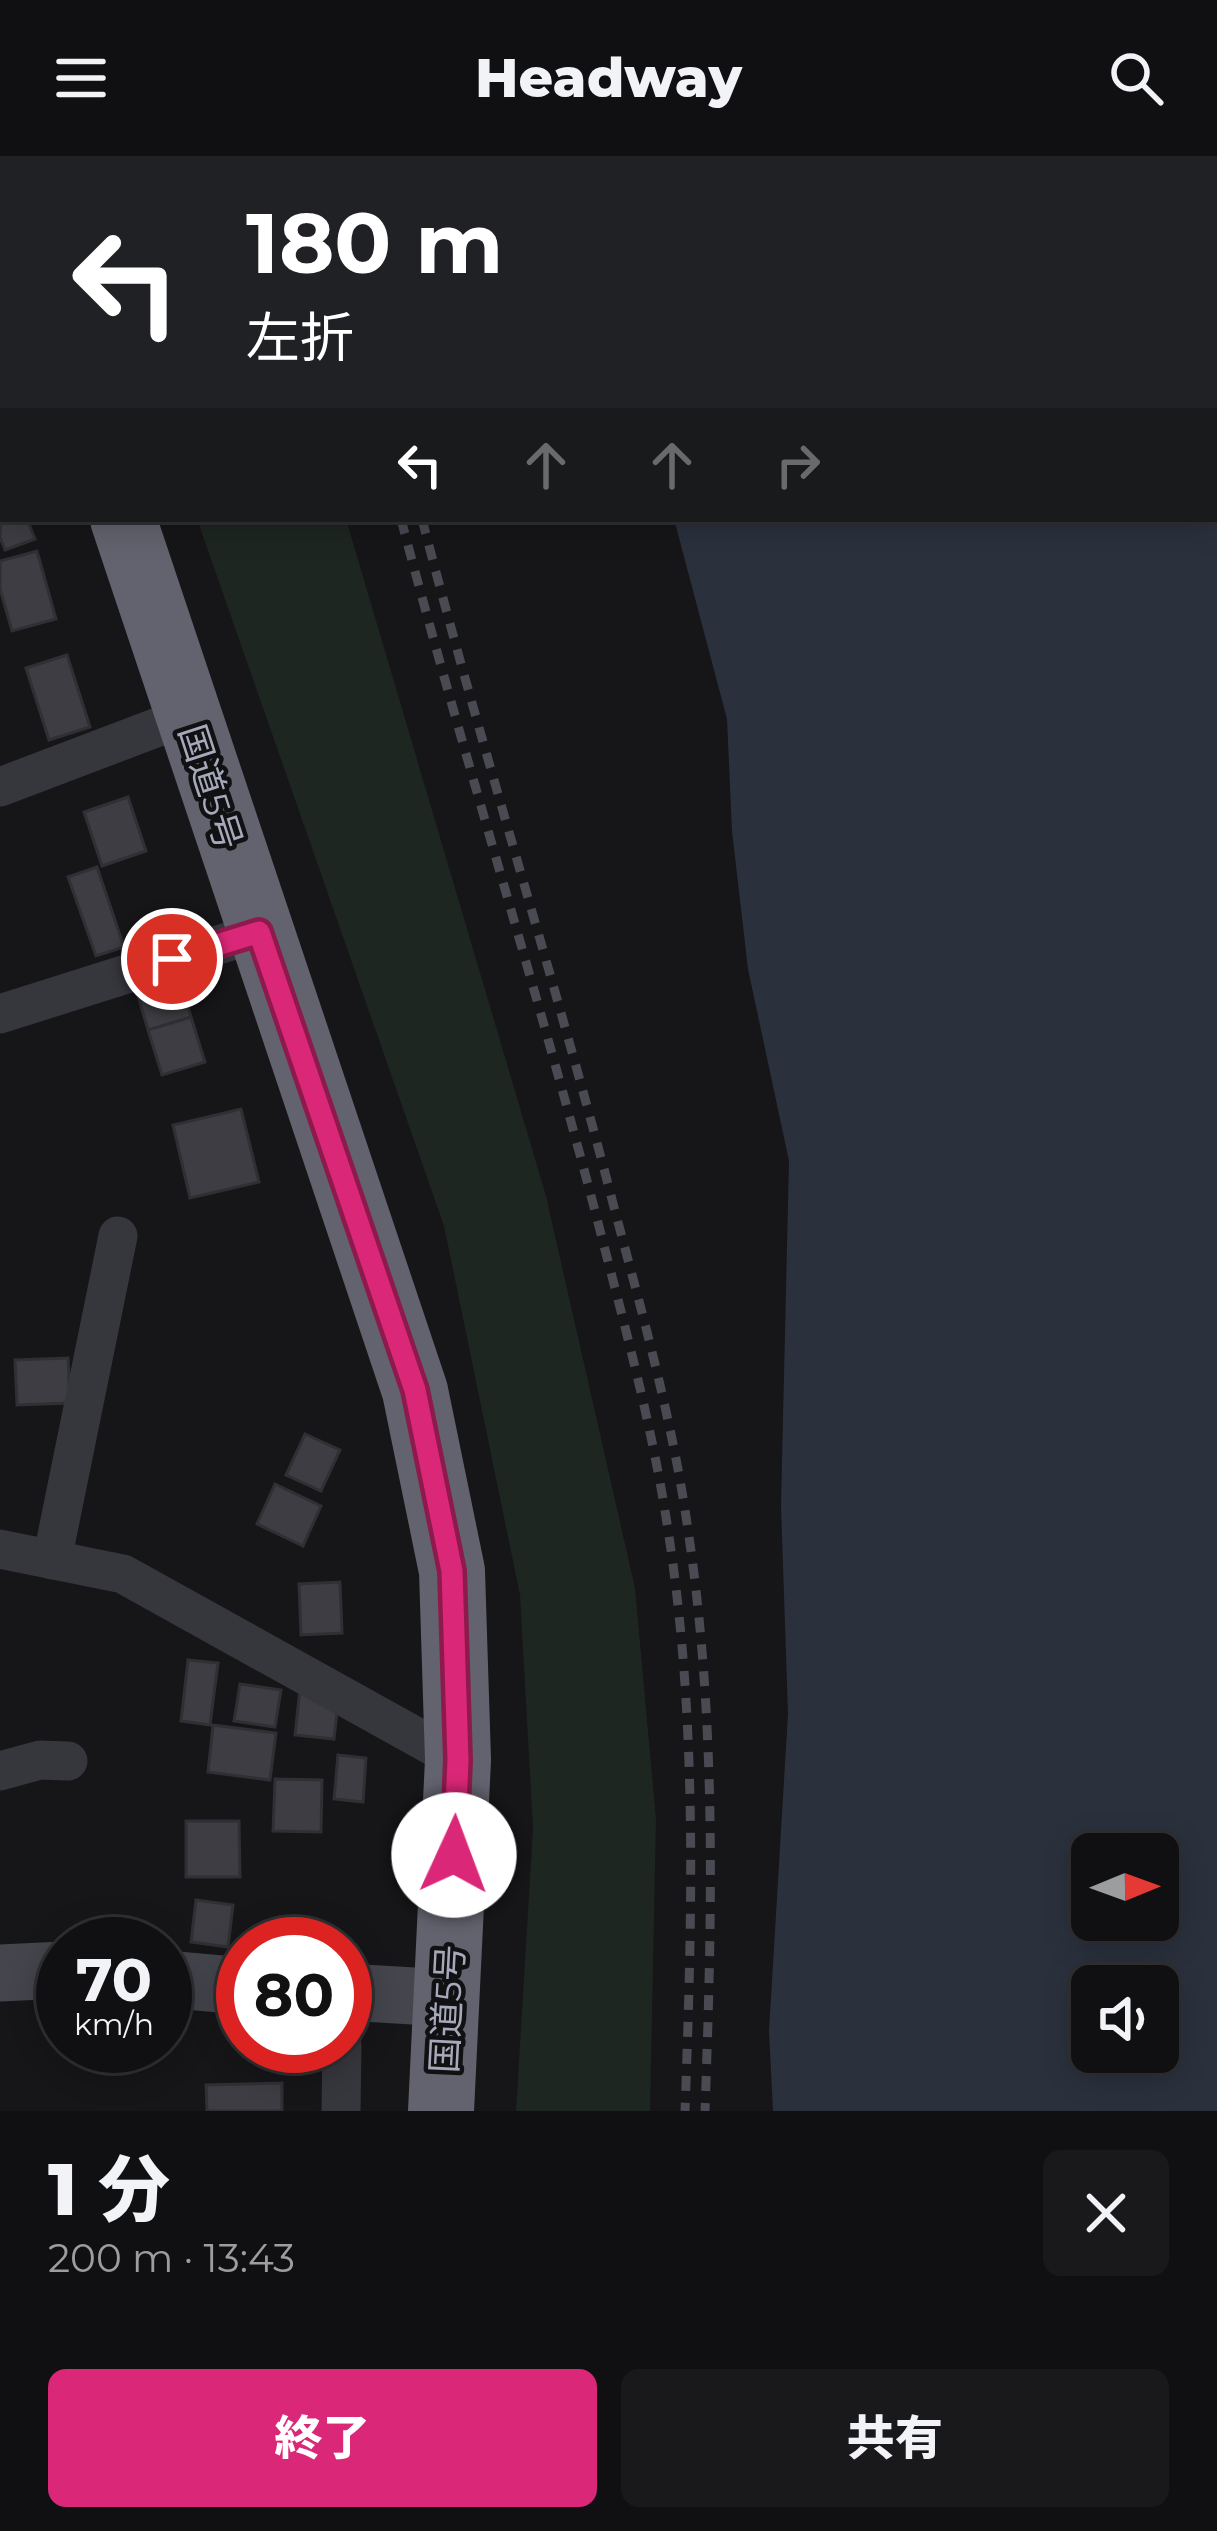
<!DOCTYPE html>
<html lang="ja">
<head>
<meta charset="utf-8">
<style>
  body { margin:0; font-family:Montserrat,"Noto Sans JP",sans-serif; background:#19191b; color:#f1f3f6; height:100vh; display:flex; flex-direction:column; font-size:45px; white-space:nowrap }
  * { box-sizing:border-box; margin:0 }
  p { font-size:39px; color:#9c9d9f }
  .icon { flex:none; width:66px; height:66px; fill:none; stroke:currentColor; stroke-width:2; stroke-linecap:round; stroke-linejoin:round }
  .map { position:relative; height:1955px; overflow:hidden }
  .details { display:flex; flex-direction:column; background:#101012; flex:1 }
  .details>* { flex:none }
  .guide { position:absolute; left:0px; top:0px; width:1218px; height:366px; box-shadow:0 6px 30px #0003,0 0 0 3px #303032; background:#202124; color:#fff; overflow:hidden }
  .needle { width:78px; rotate:89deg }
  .tools { position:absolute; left:1071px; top:1677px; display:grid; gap:24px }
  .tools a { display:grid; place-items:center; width:108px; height:108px; border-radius:18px; background:#101012; box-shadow:0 6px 30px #0003,0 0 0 3px #303032; font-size:60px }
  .speed { position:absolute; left:36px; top:1761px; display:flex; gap:24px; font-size:60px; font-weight:700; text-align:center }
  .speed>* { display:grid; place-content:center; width:156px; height:156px; border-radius:50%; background:#101012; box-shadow:0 6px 30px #0003,0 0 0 3px #303032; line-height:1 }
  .speed small { font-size:30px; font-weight:400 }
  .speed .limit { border:18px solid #d22; background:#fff; color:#111 }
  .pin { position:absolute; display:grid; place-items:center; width:102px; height:102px; color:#fff; margin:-51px; border:6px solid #fff; border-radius:50%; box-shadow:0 3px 12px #0007 }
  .me { position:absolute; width:132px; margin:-66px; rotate:2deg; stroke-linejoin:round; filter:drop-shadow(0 0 9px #0008) }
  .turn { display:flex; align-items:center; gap:42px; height:252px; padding:0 48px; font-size:54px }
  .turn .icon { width:156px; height:156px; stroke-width:2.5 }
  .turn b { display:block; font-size:84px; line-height:102px }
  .lanes { display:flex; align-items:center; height:114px; padding:0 48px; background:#0003; justify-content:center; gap:60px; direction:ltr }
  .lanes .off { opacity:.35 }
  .round { display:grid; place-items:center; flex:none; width:126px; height:126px; border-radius:18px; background:#19191b }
  .overview { display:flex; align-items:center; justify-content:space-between; height:204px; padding:0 48px }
  h1 { font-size:72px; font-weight:800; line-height:90px }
  .button { display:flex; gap:24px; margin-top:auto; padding:24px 48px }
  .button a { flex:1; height:138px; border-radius:18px; background:#db2777; color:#fff; font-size:48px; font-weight:800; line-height:138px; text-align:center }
  .button a+a { background:#19191b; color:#f1f3f6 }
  header { display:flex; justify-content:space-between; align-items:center; height:156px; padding:0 48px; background:#101012; font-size:54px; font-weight:800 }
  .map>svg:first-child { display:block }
  .green { fill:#1d2620 }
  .water { fill:#2a313d; fill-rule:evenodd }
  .building { fill:#3d3d43; stroke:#302f34; stroke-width:3 }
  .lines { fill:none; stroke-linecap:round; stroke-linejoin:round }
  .street { stroke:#36363d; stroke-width:39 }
  .secondary { stroke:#44454d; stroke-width:57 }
  .highway { stroke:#62636e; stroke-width:66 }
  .rail { stroke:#494a52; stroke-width:9; stroke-dasharray:15 12; stroke-linecap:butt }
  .route-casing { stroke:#8e194d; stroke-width:30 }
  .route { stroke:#db2777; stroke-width:21 }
  .labels { text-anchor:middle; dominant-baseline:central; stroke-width:9; stroke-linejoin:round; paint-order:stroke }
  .street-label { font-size:36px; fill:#a6a9b9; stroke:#111013 }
</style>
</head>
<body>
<header><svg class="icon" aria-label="menu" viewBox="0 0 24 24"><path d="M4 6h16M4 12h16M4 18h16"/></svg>Headway<svg class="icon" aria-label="search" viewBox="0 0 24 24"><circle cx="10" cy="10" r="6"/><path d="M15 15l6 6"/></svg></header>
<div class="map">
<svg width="1217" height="1955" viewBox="0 0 1217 1955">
  <rect width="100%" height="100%" fill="#161518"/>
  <!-- green -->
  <path class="green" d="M197 363H346L546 1040 635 1432 656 1663 650 1955H516L533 1672 520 1439 444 1070Z"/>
  <!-- water -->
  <path class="water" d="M530 0H1217V1955H773L769 1875 788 1558 781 1349 789 1005 748 813 732 675 727 563 674 363H1215V3ZM1092 1698H1158V1764H1092ZM1092 1830H1158V1896H1092Z"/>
  <!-- building -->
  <path class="building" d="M3 338V363H27L35 383 5 394 0 381Z
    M37 395 56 463 12 475 0 433V405Z
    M67 499 90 571 49 584 26 512Z
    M128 641 146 695 102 710 84 656Z
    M97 711 124 791 96 800 68 721Z
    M181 827 191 861 148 874 138 840Z
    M191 861 205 906 162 919 148 874Z
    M241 953 259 1026 190 1042 173 969Z
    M68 1202 70 1247 17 1249 15 1204Z
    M305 1278 340 1294 321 1335 286 1319Z
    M275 1328 321 1350 303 1390 257 1368Z
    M340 1426 342 1477 301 1479 299 1428Z
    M188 1504 218 1507 210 1569 181 1565Z
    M240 1528 281 1534 275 1571 234 1565Z
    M300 1533 339 1538 334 1583 295 1579Z
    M213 1569 276 1577 270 1624 208 1616Z
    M338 1599 366 1602 363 1646 334 1643Z
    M275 1623 322 1624 321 1676 273 1675Z
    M186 1665H239L240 1721H186Z
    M196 1744 233 1749 228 1791 191 1786Z
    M282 1927V1955H207L206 1929Z"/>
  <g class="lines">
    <!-- street -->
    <path class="street" d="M272 0V3
      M0 220H3
      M0 631 187 560
      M0 858 259 776
      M0 1393 123 1418 458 1604
      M52 1404 118 1080
      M0 1615 40 1604 68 1605
      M341 1955 342 1890"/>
    <!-- secondary -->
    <path class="secondary" d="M0 1817 63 1814
      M165 1823 243 1830
      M345 1836 448 1842"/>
    <!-- highway -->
    <path class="highway" d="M0 4 3 12
      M123 363 415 1235 452 1415 458 1604 441 1955"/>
    <!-- rail -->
    <path class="rail" d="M300 0 301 3
      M320 0 321 3
      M401 363C462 595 534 823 595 1055 622 1160 652 1267 668 1374 698 1566 692 1762 685 1955
      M422 363C482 595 555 823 615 1055 643 1160 673 1267 688 1374 717 1567 712 1761 705 1955"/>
  </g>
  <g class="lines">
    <!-- route casing -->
    <g class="route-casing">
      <path id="route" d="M172 803 259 776 415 1234 452 1415 458 1604 454 1699"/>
    </g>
    <!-- route -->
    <use href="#route" class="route"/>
  </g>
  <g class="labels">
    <!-- street labels -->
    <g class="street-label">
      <text transform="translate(211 631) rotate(72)">国道5号</text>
      <text transform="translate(447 1853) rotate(-87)">国道5号</text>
    </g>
  </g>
</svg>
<div class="tools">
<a><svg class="needle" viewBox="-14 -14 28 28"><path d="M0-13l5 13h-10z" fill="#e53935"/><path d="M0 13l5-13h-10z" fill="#9c9d9f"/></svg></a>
<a><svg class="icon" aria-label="sound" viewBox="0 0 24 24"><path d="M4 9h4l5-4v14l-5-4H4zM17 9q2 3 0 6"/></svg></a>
</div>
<div class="speed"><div>70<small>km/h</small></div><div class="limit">80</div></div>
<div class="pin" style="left:172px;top:803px;background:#d93025"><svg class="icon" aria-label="arrive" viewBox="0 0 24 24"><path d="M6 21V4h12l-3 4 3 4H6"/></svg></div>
<svg class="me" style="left:454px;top:1699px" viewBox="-20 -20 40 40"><circle r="19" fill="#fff"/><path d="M0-13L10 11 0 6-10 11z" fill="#db2777"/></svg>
<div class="guide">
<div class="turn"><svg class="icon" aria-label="left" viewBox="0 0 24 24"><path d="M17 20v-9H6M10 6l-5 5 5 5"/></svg><div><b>180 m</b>左折</div></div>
<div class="lanes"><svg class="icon" aria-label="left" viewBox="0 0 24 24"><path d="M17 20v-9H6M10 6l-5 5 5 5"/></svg><svg class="icon off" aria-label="ahead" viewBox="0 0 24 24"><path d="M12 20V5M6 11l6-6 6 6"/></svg><svg class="icon off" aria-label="ahead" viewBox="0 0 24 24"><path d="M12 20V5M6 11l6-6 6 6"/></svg><svg class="icon off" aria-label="right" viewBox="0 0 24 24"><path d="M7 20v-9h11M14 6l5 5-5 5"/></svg></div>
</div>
</div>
<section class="details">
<div class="overview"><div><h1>1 分</h1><p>200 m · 13:43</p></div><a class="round"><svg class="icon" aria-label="close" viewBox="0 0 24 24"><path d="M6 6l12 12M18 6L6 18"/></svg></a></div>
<div class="button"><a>終了</a><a>共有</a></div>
</section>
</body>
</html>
